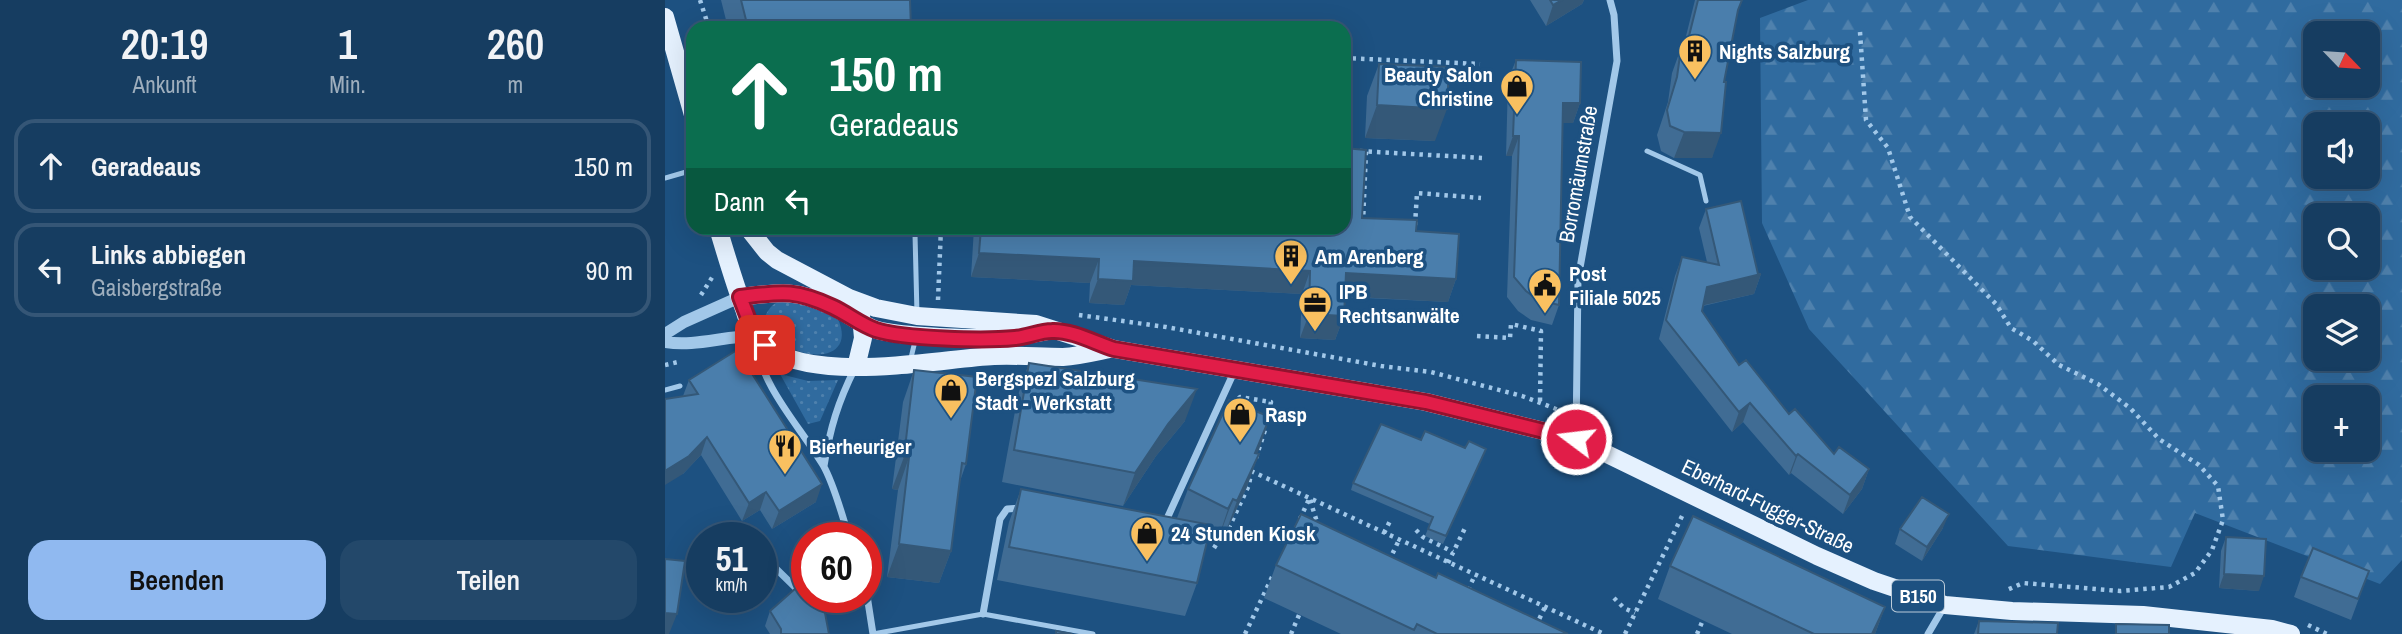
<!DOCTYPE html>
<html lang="de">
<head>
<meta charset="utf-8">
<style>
  body { margin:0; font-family:"Archivo Narrow",sans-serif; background:#23486a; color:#f1f3f6; height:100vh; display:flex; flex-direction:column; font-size:26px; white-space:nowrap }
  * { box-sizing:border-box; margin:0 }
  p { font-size:23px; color:#9eaebd }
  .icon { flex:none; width:38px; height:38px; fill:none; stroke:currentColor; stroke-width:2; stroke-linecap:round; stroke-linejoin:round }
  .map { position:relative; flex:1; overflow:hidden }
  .details { display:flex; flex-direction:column; background:#163d61; width:665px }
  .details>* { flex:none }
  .top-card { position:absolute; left:21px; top:21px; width:665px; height:214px; border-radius:21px; box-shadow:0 7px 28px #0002,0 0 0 2px #355676; background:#0b6e4f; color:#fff; overflow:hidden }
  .needle { width:46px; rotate:115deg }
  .buttons { position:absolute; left:1638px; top:21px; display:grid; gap:14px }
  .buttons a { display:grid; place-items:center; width:77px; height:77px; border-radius:14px; background:#163d61; box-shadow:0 7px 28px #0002,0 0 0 2px #355676; font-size:35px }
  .speed { position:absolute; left:21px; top:522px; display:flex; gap:14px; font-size:35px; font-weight:700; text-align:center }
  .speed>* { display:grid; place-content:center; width:91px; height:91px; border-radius:50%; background:#163d61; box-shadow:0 7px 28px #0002,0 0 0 2px #355676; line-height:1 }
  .speed small { font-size:18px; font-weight:400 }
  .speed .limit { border:10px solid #d22; background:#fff; color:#111 }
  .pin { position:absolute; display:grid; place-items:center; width:60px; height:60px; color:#fff; margin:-30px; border-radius:14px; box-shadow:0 4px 10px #0006 }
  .me { position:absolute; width:77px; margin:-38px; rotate:285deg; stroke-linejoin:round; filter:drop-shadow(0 0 5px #0008) }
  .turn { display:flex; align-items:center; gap:24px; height:147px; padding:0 28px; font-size:32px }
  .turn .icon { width:91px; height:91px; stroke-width:2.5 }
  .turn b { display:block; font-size:49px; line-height:60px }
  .then { display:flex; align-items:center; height:66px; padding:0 28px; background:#0003; gap:14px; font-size:26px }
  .eta { display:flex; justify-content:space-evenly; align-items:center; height:119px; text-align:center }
  .eta b { font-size:42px; font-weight:600; line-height:49px }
  .action { display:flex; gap:14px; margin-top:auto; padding:14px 28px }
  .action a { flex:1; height:80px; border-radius:21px; background:#90b9f0; color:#111; font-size:28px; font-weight:600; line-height:80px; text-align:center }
  .action a+a { background:#23486a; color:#f1f3f6 }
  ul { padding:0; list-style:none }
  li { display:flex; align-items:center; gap:21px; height:94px; margin:0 14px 10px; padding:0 14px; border:4px solid #355676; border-radius:21px }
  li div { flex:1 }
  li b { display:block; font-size:26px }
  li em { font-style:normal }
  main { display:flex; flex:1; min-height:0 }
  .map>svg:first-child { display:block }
  .grass { fill:url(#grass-dots) }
  .forest { fill:url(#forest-firs); fill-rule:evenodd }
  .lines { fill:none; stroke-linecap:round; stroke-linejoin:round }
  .stream { stroke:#95c4eb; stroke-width:7 }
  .path { stroke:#a2c8e9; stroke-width:4.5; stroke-dasharray:3.5 5; stroke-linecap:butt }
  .service { stroke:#a2c8e9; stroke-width:5 }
  .minor { stroke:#a2c8e9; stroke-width:7 }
  .tertiary { stroke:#a2c8e9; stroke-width:12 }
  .primary { stroke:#e5f1fe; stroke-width:18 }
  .wall { fill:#406c94 }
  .shaded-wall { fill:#345878 }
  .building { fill:#4a7eac; stroke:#345878; stroke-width:2 }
  .route-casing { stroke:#92132f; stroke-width:18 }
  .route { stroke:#e11d48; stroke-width:12 }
  .labels { text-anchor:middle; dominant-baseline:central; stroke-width:7; stroke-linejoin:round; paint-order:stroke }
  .shield { fill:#1d5181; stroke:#bbcbd9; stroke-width:2 }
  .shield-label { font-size:19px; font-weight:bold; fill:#fff }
  .poi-label { font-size:21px; font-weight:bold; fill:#fff; stroke:#1d5181; text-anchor:start }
  .street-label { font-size:21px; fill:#fff; stroke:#1d5181 }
</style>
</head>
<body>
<main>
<section class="details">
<div class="eta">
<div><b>20:19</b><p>Ankunft</p></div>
<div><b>1</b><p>Min.</p></div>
<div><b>260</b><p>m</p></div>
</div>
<ul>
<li><svg class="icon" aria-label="ahead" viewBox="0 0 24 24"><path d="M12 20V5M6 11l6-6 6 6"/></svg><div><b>Geradeaus</b></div><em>150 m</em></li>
<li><svg class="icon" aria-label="left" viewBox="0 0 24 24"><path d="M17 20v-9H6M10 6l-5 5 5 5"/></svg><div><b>Links abbiegen</b><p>Gaisbergstraße</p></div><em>90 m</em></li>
</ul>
<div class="action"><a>Beenden</a><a>Teilen</a></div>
</section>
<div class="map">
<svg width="1737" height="634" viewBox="0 0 1737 634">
  <defs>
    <pattern id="grass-dots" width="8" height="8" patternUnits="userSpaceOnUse" patternTransform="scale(1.75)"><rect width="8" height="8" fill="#306b9f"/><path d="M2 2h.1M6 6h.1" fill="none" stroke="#4f81ad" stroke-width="1.8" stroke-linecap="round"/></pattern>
    <pattern id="forest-firs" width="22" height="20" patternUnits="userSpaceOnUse" patternTransform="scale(1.75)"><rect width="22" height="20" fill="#306b9f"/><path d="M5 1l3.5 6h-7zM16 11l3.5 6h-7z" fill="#4f81ad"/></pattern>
  </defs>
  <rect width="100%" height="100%" fill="#1d5181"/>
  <!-- grass -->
  <path class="grass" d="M127 299 170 313C201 369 118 365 98 321 105 305 110 300 127 299Z
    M115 374 143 381 173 380 155 421 143 424Z"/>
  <!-- forest -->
  <path class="forest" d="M1143 0H1737V560L1715 584 1530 513 1506 567 1343 546 1144 329 1097 223 1095 18ZM1650 33H1703V86H1650ZM1650 124H1703V177H1650ZM1650 215H1703V268H1650ZM1650 306H1703V359H1650ZM1650 397H1703V450H1650Z"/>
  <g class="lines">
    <!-- stream -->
    <path class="stream" d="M69 533 74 537
      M96 554 137 594"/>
    <!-- path -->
    <path class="path" d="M35 0 44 28
      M1195 32 1201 120 1223 148 1245 217 1331 304 1346 328 1368 341 1394 365 1433 384 1465 408 1494 439 1534 465 1553 486 1558 520 1547 550 1530 573 1504 587 1455 591 1358 583 1342 590
      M679 58 815 64
      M695 151 817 158
      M698 223 701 151
      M750 225 752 193 816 198
      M36 295 48 276
      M273 300 276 228
      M414 315 501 327 716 366 766 372 857 396 899 412
      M812 336 845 338 846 324 876 331 875 402
      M0 365 13 362
      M573 399 575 397 606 402 602 421
      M591 458 600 430
      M586 471 939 634
      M645 500 653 525
      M635 519 644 499
      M751 530 758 537 788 552
      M719 533 726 519
      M549 548 557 535 561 534 584 485 586 473
      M724 561 734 540
      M783 563 800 528
      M803 590 810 575
      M949 598 959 608 970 613
      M1643 625 1662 634
      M580 634 608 575
      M626 634 634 615
      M867 634 880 607
      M960 634 1019 512
      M1032 634 1038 620"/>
    <!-- service -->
    <path class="service" d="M982 151 1035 175 1041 201
      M0 178 28 170
      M250 234 252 314
      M245 362 251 337
      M0 390 15 386
      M208 634 318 614 428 634"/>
    <!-- minor -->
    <path class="minor" d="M90 340C97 388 134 425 158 465 169 484 177 515 184 537
      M911 439 913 279 952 61 949 15 945 0
      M159 466C165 428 173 402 190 368
      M500 523 569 372
      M201 589 208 634
      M318 614 335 519 342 509 358 508
      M1263 634 1280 605"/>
    <!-- tertiary -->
    <path class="tertiary" d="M0 334 19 322 75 297
      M0 342C30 347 59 336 90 336"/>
    <!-- primary -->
    <path class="primary" d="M0 17 28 115
      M53 228C61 255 69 282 79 309 82 318 85 331 91 338 136 388 269 359 329 356 352 355 375 357 398 357 414 356 430 352 445 349
      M83 228 102 252 112 260 184 298 211 308 252 316 371 324 449 349 761 402 911 439 1152 556 1209 581 1280 605 1347 611 1478 615 1607 629 1626 634
      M75 297C114 292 132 289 169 307 183 314 197 325 212 330 227 334 244 335 260 336 302 339 342 340 383 331
      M191 367 198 338 196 316"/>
  </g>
  <!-- wall -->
  <path class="wall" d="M56 0H245L246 28H63Z
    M865 0H919L917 4 881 26Z
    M1030 0H1077L1073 10 1059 82 1047 158H1009L996 151 992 135 1003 102 1007 73 1016 48H1018Z
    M851 60 915 103 908 123H898L894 305 887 325 866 320 853 311 842 297 847 156H841L843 80Z
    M714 64 770 141 700 138 702 96Z
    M1041 209 1093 274H1096L1089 294 1038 306 1037 311 1074 365 1124 414 1169 454 1204 469 1197 489 1178 514 1126 473 1124 475 1078 422 1067 432 994 339 1010 276 1017 257 1042 262 1034 228Z
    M697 218 751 231 791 279 783 302 680 297 679 316 670 340 635 338 637 294 466 285 459 305 424 303 425 283 306 277 309 228H679Z
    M364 363 520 421 491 456 458 506 337 482 353 395Z
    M249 370 301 464 294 484 286 551 274 583 222 577 233 490 227 489 238 402Z
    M24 380 151 502 107 529 95 510 77 521 36 455 18 474V396Z
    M756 440 800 448 821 449 778 544 760 536 765 524 686 490 688 483Z
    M592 454 582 487 560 534 556 532 552 542 543 537 532 583 520 616 332 580 344 522 356 489 512 518 523 489Z
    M1278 528 1257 561 1230 544 1235 529Z
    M1561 537 1594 591 1554 588 1556 551Z
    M611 565 903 634H676L599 598Z
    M1005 566 1220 607 1210 634H1067L993 599Z
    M1704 571 1686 620 1629 597 1636 577Z
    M105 611 164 634H105L100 626Z
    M1314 621 1392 634H1309Z"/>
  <!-- shaded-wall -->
  <path class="shaded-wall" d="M897 0H919L917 4 881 26 888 5Z
    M898 103H915L908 123H891Z
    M712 105 782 109 770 141 700 138Z
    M1019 132 1056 133 1047 158H1009Z
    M848 136H854L847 156H841Z
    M314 253 434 259 425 283 306 277Z
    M469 261 645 271 637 294 466 285 459 305 424 303 433 279Z
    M681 273 791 279 783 302 673 296Z
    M1096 274 1089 294 1035 306 1042 287Z
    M644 314 679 316 670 340 635 338Z
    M532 389 520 421 491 456 458 506 470 473 503 424Z
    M1085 403 1078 422 1067 432 1074 412Z
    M605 417 594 450 578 485 590 453Z
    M42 437 36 455 18 474 0 485V471Z
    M594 454 582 487 560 534 572 501Z
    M1133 454 1126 473 1124 475 1131 456Z
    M239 457H244L233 490 227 489Z
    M1204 469 1197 489 1178 514 1185 495Z
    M157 484 151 502 107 529 114 511Z
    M101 492 95 510 77 521 84 503Z
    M568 499 556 532 552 542 563 509Z
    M1284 514 1278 528 1257 561 1262 547Z
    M234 544 286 551 274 583 222 577Z
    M1559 574 1599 576 1594 591 1554 588Z
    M1220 607 1210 634H1207Z
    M0 613 12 614 4 634H0Z"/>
  <!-- building -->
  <path class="building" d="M76 0H245L246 28H83Z
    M885 0H897L888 5Z
    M1033 0H1077L1073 10 1059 82H1061L1056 133 1019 132 1005 126 1002 110 1012 77 1016 48H1021Z
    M851 60 916 62 915 103H898L894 305 873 300 861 291 849 277 854 136H848Z
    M714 64 784 67 782 109 712 105Z
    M679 148 701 150 697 218 752 220 751 231 794 234 791 279 681 273 679 316 644 314 645 271 469 261 468 281 433 279 434 259 314 253 316 228H679Z
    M1076 201 1093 274H1096L1042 287 1037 311 1074 365 1081 360 1124 414 1130 409 1169 454 1174 447 1204 469 1185 495 1133 454 1131 456 1085 403 1074 412 1001 320 1017 257 1054 265 1041 209Z
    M72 350 157 484 114 511 101 492 84 503 42 437 24 456 0 471V399L33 394 24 380Z
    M364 363 532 389 503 424 470 473 349 450Z
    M249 370 312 377 301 464 297 463 286 551 234 544 244 457H239Z
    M564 400 605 417 590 453 594 454 572 501 568 499 563 509 523 489Z
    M716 424 756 440 760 431 800 448 804 441 821 449 781 536 763 529 768 517 688 483Z
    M356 489 546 525 532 583 344 547Z
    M1257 497 1284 514 1262 547 1235 529Z
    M636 514 771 578 773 573 903 634H772L752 624 749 630 611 565Z
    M1028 516 1220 607 1207 634H1149L1005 566Z
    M1561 537 1601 539 1599 576 1559 574Z
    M1648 548 1704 571 1693 599 1636 577Z
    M0 559 20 561 12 614 0 613Z
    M140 580 142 582V597H152L154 600 160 613 164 634H116V629L105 611Z
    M1314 621 1393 623 1392 634H1313Z
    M1451 624 1504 625V634H1451Z
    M391 631 407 634H391Z"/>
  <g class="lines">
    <!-- route casing -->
    <g class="route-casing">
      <path id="route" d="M100 345 90 336 75 297C116 292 130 289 168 307 183 314 196 325 211 330 240 339 319 341 350 338 362 337 375 331 387 331 407 330 430 343 449 349L761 402 911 439"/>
    </g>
    <!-- route -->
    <use href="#route" class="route"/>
  </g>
  <!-- icons -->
  <defs>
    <g id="building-pin" transform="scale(1.75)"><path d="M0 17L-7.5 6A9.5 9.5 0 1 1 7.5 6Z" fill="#f9c060" stroke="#1d5181"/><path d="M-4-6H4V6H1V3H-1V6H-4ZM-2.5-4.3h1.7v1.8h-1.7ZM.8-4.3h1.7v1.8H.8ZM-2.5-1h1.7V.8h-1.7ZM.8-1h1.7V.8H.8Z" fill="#111"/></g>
    <g id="shop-pin" transform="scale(1.75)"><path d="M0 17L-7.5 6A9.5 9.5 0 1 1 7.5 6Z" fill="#f9c060" stroke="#1d5181"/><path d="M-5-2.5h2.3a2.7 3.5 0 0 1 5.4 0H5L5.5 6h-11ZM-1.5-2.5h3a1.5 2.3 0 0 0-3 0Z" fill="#111"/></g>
    <g id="civic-pin" transform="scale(1.75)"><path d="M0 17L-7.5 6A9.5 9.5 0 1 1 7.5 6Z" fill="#f9c060" stroke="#1d5181"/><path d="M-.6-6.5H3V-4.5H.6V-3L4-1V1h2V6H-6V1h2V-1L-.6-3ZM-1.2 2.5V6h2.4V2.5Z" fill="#111"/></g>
    <g id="office-pin" transform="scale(1.75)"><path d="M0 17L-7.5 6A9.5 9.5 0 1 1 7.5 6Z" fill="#f9c060" stroke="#1d5181"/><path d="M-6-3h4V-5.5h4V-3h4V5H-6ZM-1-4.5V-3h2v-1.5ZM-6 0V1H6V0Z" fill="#111"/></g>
    <g id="restaurant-pin" transform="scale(1.75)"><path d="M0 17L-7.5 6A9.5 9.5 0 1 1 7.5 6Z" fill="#f9c060" stroke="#1d5181"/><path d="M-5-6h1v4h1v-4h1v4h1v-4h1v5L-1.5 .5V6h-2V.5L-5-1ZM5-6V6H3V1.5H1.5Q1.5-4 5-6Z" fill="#111"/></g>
  </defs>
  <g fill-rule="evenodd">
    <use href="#building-pin" x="1030" y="51"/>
    <use href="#shop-pin" x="852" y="86"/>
    <use href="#building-pin" x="626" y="256"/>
    <use href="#civic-pin" x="880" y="285"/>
    <use href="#office-pin" x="650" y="303"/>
    <use href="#shop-pin" x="286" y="390"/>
    <use href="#shop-pin" x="575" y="414"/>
    <use href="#restaurant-pin" x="120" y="446"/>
    <use href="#shop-pin" x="482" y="533"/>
  </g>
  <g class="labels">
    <!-- shield labels -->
    <rect class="shield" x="1227" y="580.5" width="52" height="31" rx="5"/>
    <g class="shield-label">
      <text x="1253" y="596">B150</text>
    </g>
    <!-- poi labels -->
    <g class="poi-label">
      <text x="1054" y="51">Nights Salzburg</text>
      <text x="828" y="74" text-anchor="end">Beauty Salon<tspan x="828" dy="24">Christine</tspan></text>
      <text x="650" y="256">Am Arenberg</text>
      <text x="904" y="273">Post<tspan x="904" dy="24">Filiale 5025</tspan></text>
      <text x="674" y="291">IPB<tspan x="674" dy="24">Rechtsanwälte</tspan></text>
      <text x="310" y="378">Bergspezl Salzburg<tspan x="310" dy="24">Stadt - Werkstatt</tspan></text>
      <text x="600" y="414">Rasp</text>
      <text x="144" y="446">Bierheuriger</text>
      <text x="506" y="533">24 Stunden Kiosk</text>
    </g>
    <!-- street labels -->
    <g class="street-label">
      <text transform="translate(913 174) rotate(-80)">Borromäumstraße</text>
      <text transform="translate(1103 506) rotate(26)">Eberhard-Fugger-Straße</text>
    </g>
  </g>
</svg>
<div class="buttons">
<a><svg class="needle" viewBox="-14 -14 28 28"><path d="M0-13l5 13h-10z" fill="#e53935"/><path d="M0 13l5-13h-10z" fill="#9eaebd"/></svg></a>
<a><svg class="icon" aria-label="sound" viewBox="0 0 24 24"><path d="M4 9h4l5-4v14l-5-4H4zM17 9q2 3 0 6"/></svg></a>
<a><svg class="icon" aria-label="search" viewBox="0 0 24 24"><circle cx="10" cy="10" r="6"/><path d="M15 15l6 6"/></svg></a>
<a><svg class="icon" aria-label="layers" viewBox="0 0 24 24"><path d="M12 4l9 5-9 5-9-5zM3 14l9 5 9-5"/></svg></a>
<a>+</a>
</div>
<div class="speed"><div>51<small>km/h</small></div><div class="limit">60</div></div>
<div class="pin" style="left:100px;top:345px;background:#d93025"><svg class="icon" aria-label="arrive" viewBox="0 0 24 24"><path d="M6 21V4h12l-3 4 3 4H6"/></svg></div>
<svg class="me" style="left:911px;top:439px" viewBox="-20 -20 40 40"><circle r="17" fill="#e11d48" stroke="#fff" stroke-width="3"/><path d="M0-11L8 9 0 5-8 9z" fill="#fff"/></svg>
<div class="top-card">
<div class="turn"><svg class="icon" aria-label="ahead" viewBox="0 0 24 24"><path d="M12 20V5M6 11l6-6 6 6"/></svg><div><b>150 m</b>Geradeaus</div></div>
<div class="then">Dann<svg class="icon" aria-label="left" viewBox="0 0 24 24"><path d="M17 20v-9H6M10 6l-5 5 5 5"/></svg></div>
</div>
</div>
</main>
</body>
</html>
